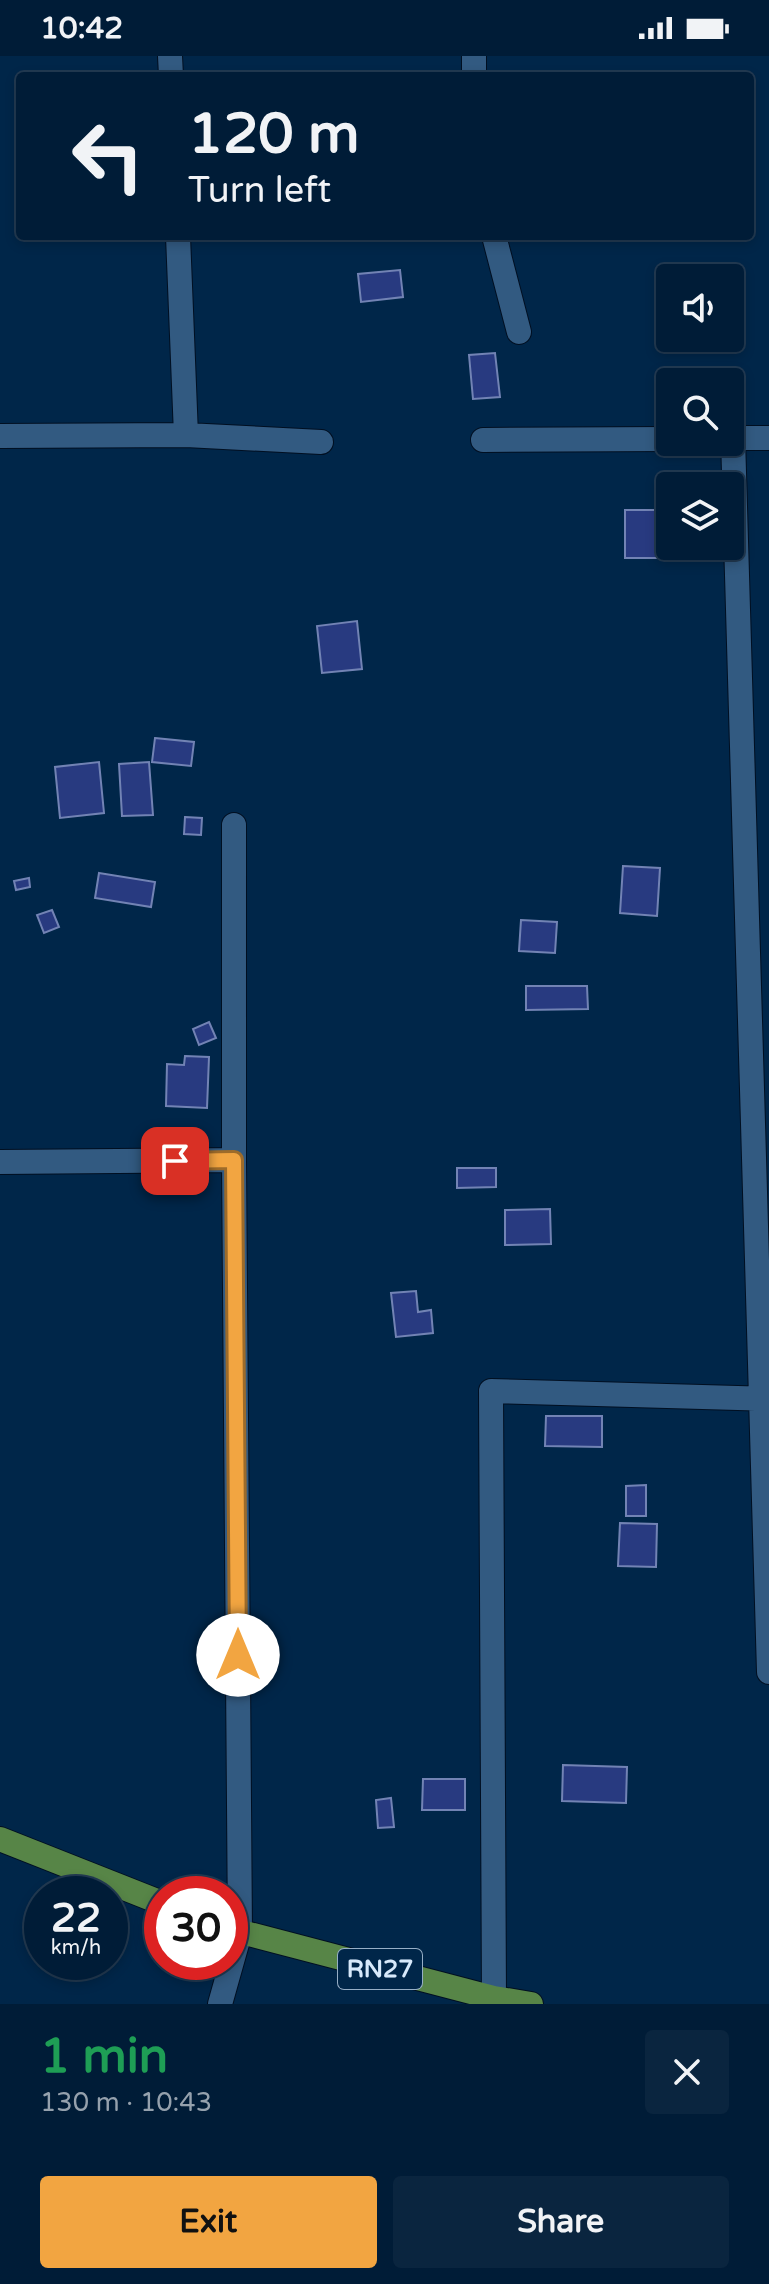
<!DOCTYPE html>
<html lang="en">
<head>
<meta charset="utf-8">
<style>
  body { margin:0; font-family:"Varela Round",sans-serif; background:#0a253f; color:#f1f3f6; height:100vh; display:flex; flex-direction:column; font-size:30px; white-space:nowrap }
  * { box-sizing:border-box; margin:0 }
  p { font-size:26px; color:#95a1ad }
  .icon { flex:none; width:44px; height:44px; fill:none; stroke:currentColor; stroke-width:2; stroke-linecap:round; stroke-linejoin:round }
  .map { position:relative; height:1948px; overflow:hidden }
  .sheet { display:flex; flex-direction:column; background:#001c37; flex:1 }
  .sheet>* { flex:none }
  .hud { position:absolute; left:16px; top:16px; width:738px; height:168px; border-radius:8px; box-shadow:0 4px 12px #0003,0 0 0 2px #223a52; background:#001c37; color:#f1f3f6; overflow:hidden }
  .fabs { position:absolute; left:656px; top:208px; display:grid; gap:16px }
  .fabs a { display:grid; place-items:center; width:88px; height:88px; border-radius:8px; background:#001c37; box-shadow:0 4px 12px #0003,0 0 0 2px #223a52; font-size:40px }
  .speed { position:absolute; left:24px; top:1820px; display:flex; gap:16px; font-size:40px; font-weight:700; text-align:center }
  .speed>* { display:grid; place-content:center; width:104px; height:104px; border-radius:50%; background:#001c37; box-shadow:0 4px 12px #0003,0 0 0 2px #223a52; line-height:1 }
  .speed small { font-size:20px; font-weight:400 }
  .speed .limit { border:12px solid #d22; background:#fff; color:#111 }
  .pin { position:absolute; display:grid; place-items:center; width:68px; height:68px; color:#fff; margin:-34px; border-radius:16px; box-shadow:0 4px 12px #0006 }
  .me { position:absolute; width:88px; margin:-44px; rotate:0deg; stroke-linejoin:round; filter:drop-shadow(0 0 6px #0008) }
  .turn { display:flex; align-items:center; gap:28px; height:168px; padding:0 40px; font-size:36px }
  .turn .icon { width:104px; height:104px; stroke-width:2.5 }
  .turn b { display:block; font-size:56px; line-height:68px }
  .round { display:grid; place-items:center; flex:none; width:84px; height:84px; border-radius:8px; background:#0a253f }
  .overview { display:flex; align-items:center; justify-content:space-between; height:136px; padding:0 40px }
  h1 { font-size:48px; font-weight:700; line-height:60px; color:#1e9e55 }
  .button { display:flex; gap:16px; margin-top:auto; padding:16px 40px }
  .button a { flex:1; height:92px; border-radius:8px; background:#f2a541; color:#111; font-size:32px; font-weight:700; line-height:92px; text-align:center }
  .button a+a { background:#0a253f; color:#f1f3f6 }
  .status { display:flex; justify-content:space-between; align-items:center; height:56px; padding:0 40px; background:#001c37; direction:ltr }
  .status svg { height:22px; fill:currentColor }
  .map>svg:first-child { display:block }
  .building { fill:#283a80; stroke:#7283b4; stroke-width:2 }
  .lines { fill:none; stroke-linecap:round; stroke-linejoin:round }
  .street-casing { stroke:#000f21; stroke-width:26 }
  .primary-casing { stroke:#000f21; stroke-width:26 }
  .street { stroke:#325a81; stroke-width:24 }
  .primary { stroke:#578547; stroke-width:24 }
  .route-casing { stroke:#9d6b2a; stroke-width:20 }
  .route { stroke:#f2a541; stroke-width:14 }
  .labels { text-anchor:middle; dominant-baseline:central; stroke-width:6; stroke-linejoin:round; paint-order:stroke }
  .shield { fill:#002649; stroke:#96aec6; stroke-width:2 }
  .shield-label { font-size:24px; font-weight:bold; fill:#d7e9fb }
</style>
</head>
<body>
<div class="status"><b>10:42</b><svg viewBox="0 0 49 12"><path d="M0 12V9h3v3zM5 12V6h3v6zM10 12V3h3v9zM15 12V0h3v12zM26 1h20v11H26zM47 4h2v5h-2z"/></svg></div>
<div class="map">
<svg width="769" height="1948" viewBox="0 0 769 1948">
  <rect width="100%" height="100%" fill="#002649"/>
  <!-- building -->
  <path class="building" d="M400 214 403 241 361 246 358 218Z
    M495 297 500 341 473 343 469 299Z
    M625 454H665V470H670V490H680V502H625Z
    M357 565 362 613 322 617 317 570Z
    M155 682 194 686 191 710 152 706Z
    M99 706 104 757 60 762 55 711Z
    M149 706 153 759 122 760 119 708Z
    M185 761 202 762 201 779 184 778Z
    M623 810 660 812 657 860 620 857Z
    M99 817 155 826 151 851 95 842Z
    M29 822 30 831 16 834 14 825Z
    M52 854 59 871 44 877 37 859Z
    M521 864 557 866 555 897 519 895Z
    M526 930H587L588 953 526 954Z
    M209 966 216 982 199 989 193 973Z
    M185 1000 209 1001 207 1052 166 1050 167 1008 184 1009Z
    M457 1112H496V1131L457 1132Z
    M550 1153 551 1188 505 1189V1154Z
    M416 1235 418 1256 431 1254 433 1277 396 1281 391 1237Z
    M546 1360H602V1391L545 1390Z
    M646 1429V1460H626V1430Z
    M620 1467 657 1468 656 1511 618 1510Z
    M563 1709 627 1711 626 1747 562 1745Z
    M423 1723H465V1754H422Z
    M391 1742 394 1771 378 1772 376 1744Z"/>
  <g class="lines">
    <!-- street casing -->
    <g class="street-casing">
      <path id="street" d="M170 0 171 20
        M474 0V20
        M178 180 186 379
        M494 180 519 276
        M0 380 186 379 321 386
        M730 382H769
        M733 382 769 1616
        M483 384 670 383
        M0 1106 234 1104
        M494 1942 491 1335 769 1343
        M220 1948 240 1877 234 1104V769"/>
    </g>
    <!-- primary casing -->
    <g class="primary-casing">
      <path id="primary" d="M0 1783 162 1847
        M230 1873 494 1942 531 1948"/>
    </g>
    <!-- street -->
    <use href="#street" class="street"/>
    <!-- primary -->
    <use href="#primary" class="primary"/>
  </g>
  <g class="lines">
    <!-- route casing -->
    <g class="route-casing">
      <path id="route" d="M175 1105 234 1104 238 1599"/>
    </g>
    <!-- route -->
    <use href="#route" class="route"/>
  </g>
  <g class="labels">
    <!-- shield labels -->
    <rect class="shield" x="338" y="1893" width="84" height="40" rx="6"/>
    <g class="shield-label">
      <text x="380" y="1913">RN27</text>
    </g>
  </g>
</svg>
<div class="fabs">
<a><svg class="icon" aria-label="sound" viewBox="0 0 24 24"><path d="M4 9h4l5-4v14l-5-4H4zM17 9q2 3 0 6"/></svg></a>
<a><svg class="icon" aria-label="search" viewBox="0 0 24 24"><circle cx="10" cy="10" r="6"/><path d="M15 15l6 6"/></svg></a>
<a><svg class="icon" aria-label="layers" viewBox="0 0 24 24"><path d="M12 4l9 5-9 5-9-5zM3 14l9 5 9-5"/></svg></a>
</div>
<div class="speed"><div>22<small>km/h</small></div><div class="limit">30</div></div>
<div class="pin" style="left:175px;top:1105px;background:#d93025"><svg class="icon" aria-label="arrive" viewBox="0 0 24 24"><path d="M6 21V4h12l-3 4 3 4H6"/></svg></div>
<svg class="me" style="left:238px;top:1599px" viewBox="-20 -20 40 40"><circle r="19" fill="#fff"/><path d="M0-13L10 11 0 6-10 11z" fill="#f2a541"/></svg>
<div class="hud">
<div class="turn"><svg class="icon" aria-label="left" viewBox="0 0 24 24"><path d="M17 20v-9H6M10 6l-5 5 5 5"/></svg><div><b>120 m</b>Turn left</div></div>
</div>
</div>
<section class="sheet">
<div class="overview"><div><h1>1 min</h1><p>130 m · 10:43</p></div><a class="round"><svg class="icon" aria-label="close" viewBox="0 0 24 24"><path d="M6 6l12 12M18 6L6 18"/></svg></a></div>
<div class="button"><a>Exit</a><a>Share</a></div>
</section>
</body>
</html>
